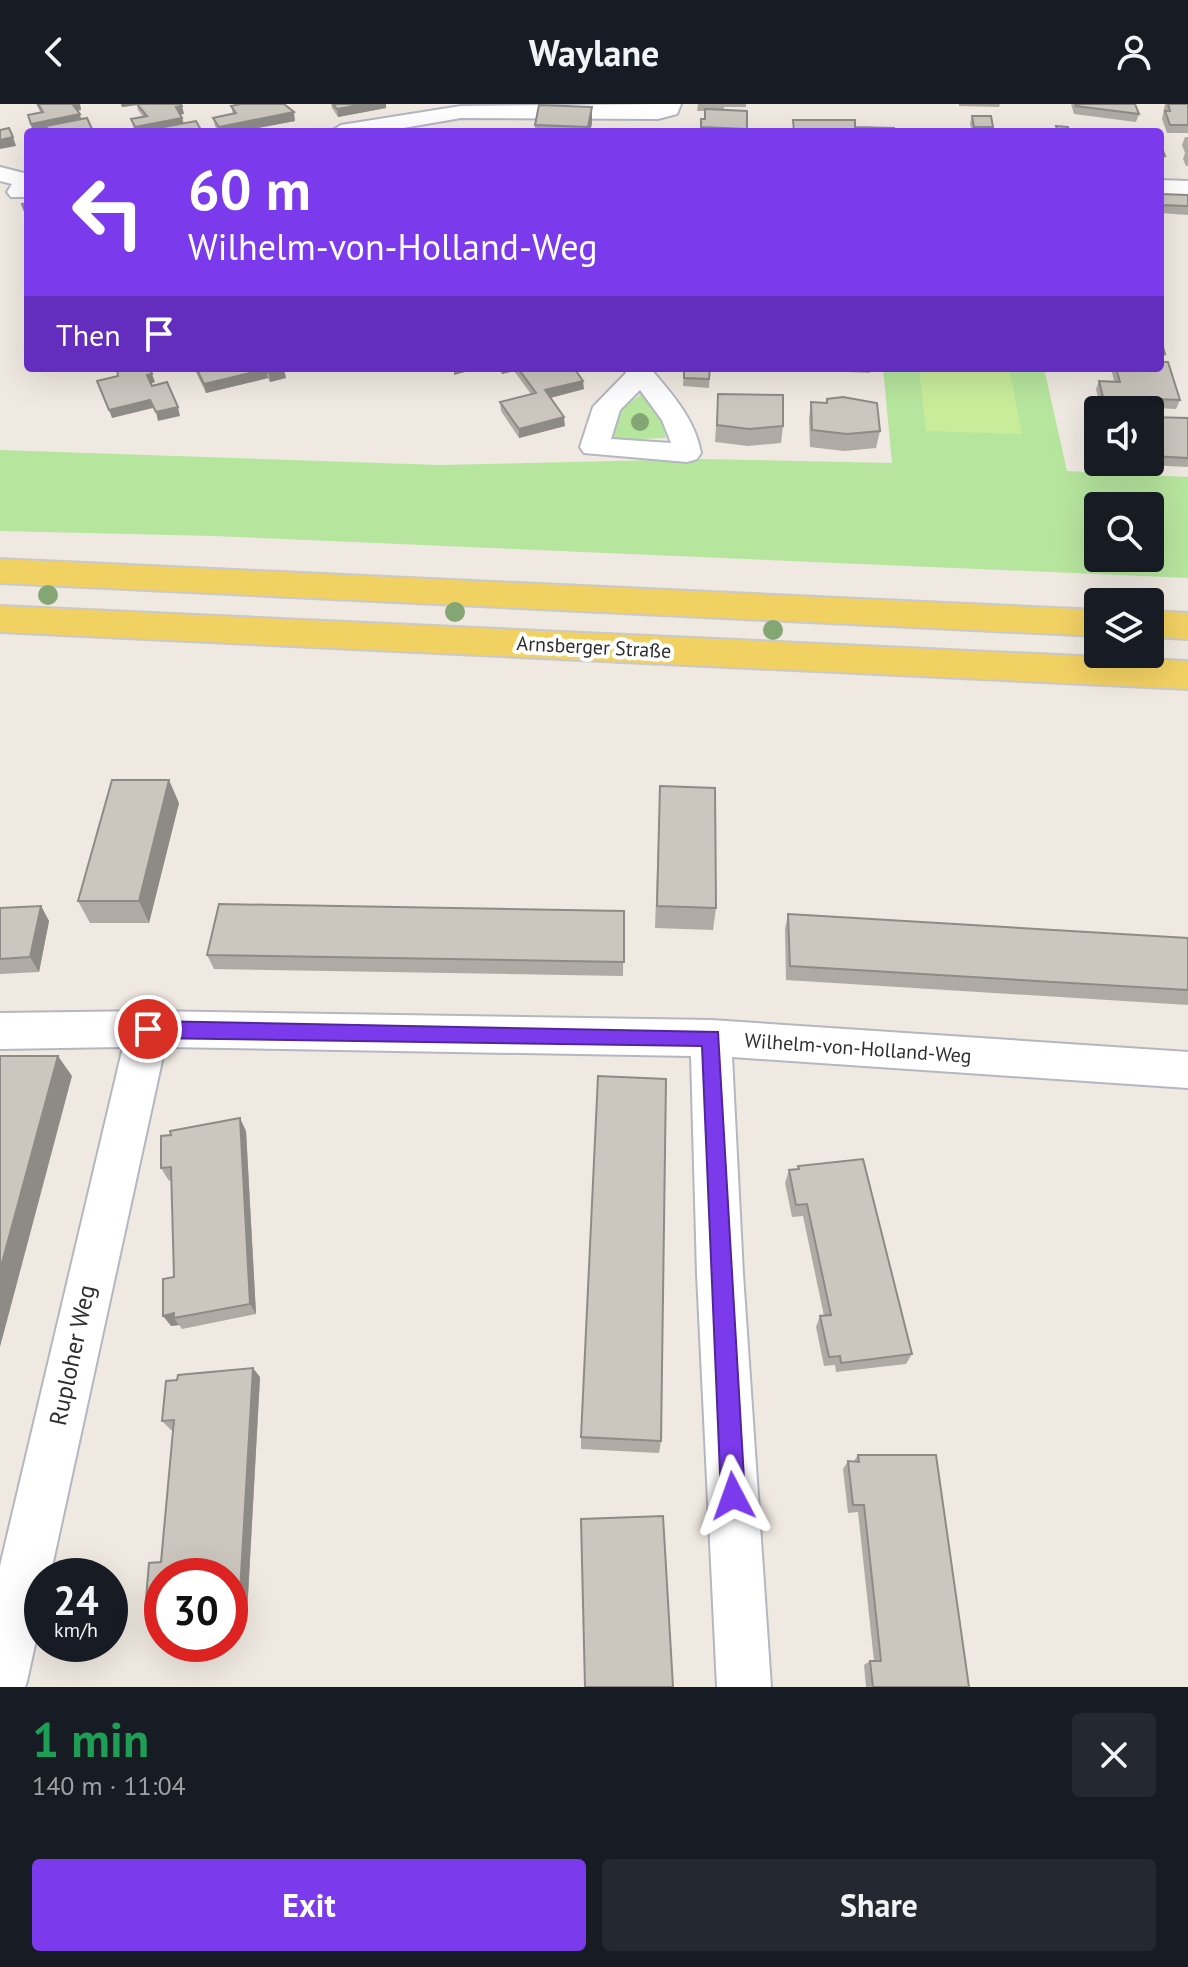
<!DOCTYPE html>
<html lang="en">
<head>
<meta charset="utf-8">
<style>
  body { margin:0; font-family:"PT Sans",sans-serif; background:#242831; color:#f1f3f6; height:100vh; display:flex; flex-direction:column; font-size:30px; white-space:nowrap }
  * { box-sizing:border-box; margin:0 }
  p { font-size:26px; color:#9ea1a6 }
  .icon { flex:none; width:44px; height:44px; fill:none; stroke:currentColor; stroke-width:2; stroke-linecap:round; stroke-linejoin:round }
  .map { position:relative; height:1583px; overflow:hidden }
  .sheet { display:flex; flex-direction:column; background:#171b24; flex:1 }
  .sheet>* { flex:none }
  .guide { position:absolute; left:24px; top:24px; width:1140px; height:244px; border-radius:8px; box-shadow:0 8px 32px #0002; background:#7c3aed; color:#fff; overflow:hidden }
  .fabs { position:absolute; left:1084px; top:292px; display:grid; gap:16px }
  .fabs a { display:grid; place-items:center; width:80px; height:80px; border-radius:8px; background:#171b24; box-shadow:0 8px 32px #0002; font-size:40px }
  .speed { position:absolute; left:24px; top:1454px; display:flex; gap:16px; font-size:40px; font-weight:700; text-align:center }
  .speed>* { display:grid; place-content:center; width:104px; height:104px; border-radius:50%; background:#171b24; box-shadow:0 8px 32px #0002; line-height:1 }
  .speed small { font-size:20px; font-weight:400 }
  .speed .limit { border:12px solid #d22; background:#fff; color:#111 }
  .pin { position:absolute; display:grid; place-items:center; width:68px; height:68px; color:#fff; margin:-34px; border:4px solid #fff; border-radius:50%; box-shadow:0 2px 8px #0007 }
  .me { position:absolute; width:88px; margin:-44px; rotate:356deg; stroke-linejoin:round; filter:drop-shadow(0 0 6px #0008) }
  .turn { display:flex; align-items:center; gap:28px; height:168px; padding:0 32px; font-size:36px }
  .turn .icon { width:104px; height:104px; stroke-width:2.5 }
  .turn b { display:block; font-size:56px; line-height:68px }
  .then { display:flex; align-items:center; height:76px; padding:0 32px; background:#0003; gap:16px; font-size:30px }
  .round { display:grid; place-items:center; flex:none; width:84px; height:84px; border-radius:8px; background:#242831 }
  .headline { display:flex; align-items:center; justify-content:space-between; height:136px; padding:0 32px }
  h1 { font-size:48px; font-weight:600; line-height:60px; color:#1e9e55 }
  .primary-button { display:flex; gap:16px; margin-top:auto; padding:16px 32px }
  .primary-button a { flex:1; height:92px; border-radius:8px; background:#7c3aed; color:#fff; font-size:32px; font-weight:600; line-height:92px; text-align:center }
  .primary-button a+a { background:#242831; color:#f1f3f6 }
  header { display:flex; justify-content:space-between; align-items:center; height:104px; padding:0 32px; background:#171b24; font-size:36px; font-weight:600 }
  .map>svg:first-child { display:block }
  .green { fill:#b6e59e; fill-rule:evenodd }
  .pitch { fill:#c9ec9a }
  .lines { fill:none; stroke-linecap:round; stroke-linejoin:round }
  .minor-casing { stroke:#b4b7c1; stroke-width:4 }
  .primary-casing { stroke:#c9c9c9; stroke-width:4 }
  .minor { fill:#fff; fill-rule:evenodd }
  .primary { fill:#f2d163; fill-rule:evenodd }
  .tree { fill:#84a574 }
  .wall { fill:#afaba4 }
  .shaded-wall { fill:#8e8b86 }
  .building { fill:#cbc7bf; stroke:#8e8b86; stroke-width:2 }
  .route { fill:#7c3aed; stroke:#51269a; stroke-width:2 }
  .labels { text-anchor:middle; dominant-baseline:central; stroke-width:8; stroke-linejoin:round; paint-order:stroke }
  .street-label { font-size:20px; fill:#2e2e2e; stroke:#fff }
  .near-street-label { font-size:24px; fill:#2e2e2e; stroke:#fff }
</style>
</head>
<body>
<header><svg class="icon" aria-label="back" viewBox="0 0 24 24"><path d="M15 5l-7 7 7 7"/></svg>Waylane<svg class="icon" aria-label="person" viewBox="0 0 24 24"><circle cx="12" cy="8" r="4"/><path d="M4 21q1-7 8-7t8 7"/></svg></header>
<div class="map">
<svg width="1188" height="1583" viewBox="0 0 1188 1583">
  <rect width="100%" height="100%" fill="#efe9e1"/>
  <!-- green -->
  <path class="green" d="M883 264H1044L1067 367 1188 373V474L214 432 0 427V346L440 361 702 355 892 359ZM1098 402H1150V454H1098Z
    M642 290 657 303 666 334 613 336 620 306Z"/>
  <!-- pitch -->
  <path class="pitch" d="M919 264H1009L1022 330 926 327Z"/>
  <g class="lines">
    <!-- minor casing -->
    <g class="minor-casing">
      <path id="minor" d="M659 0H681L677 10 658 15 461 14 380 28H330L341 21 461 2Z
        M0 63 28 70 27 93H11L7 88 12 80 0 77Z
        M1160 76 1188 77V91L1160 90Z
        M623 264H650C672 290 695 315 701 349L697 355 687 358 584 349 580 343 593 303 626 269ZM640 286 662 316 671 339 611 335 620 306Z
        M148 907 711 916 1188 948V984L732 953 743 1170 771 1583H717L697 1170 691 952 165 943 50 1472H42V1509L27 1577 25 1583H0V1462L123 943 0 945V909Z"/>
    </g>
    <!-- primary casing -->
    <g class="primary-casing">
      <path id="primary" d="M0 455 1098 506V532L0 479Z
        M0 502 1188 557V585L0 528Z
        M1150 507 1188 509V535L1150 533Z"/>
    </g>
    <!-- minor -->
    <use href="#minor" class="minor"/>
    <!-- primary -->
    <use href="#primary" class="primary"/>
  </g>
  <!-- trees -->
  <g class="tree">
    <circle cx="640" cy="318" r="9"/>
    <circle cx="48" cy="491" r="10"/>
    <circle cx="455" cy="508" r="10"/>
    <circle cx="773" cy="526" r="10"/>
  </g>
  <!-- wall -->
  <path class="wall" d="M36 0H80L81 6 77 7 81 15 92 25 93 28H48L47 25 33 28 28 11 41 9Z
    M121 0H181L184 10H180L184 19 201 26V28H135L131 15 143 13 138 6 137 1 122 3Z
    M331 0H386V4L338 13 332 4Z
    M698 0H746V3H724V6L747 7V28H701V15H705V7H697Z
    M959 0H1000L999 3 959 2Z
    M1071 0H1135L1139 10 1136 18 1074 10Z
    M1165 0H1188V29H1167L1162 15Z
    M231 2 295 17 236 28H219L215 22 213 14 233 10Z
    M972 12 993 23 992 28H948V26L972 27 970 20Z
    M592 19 590 28H535V21Z
    M1185 33H1188V62H1186L1183 55 1185 49 1182 41Z
    M1160 41 1165 52 1162 60H1160Z
    M1160 90 1188 91V111L1160 109Z
    M1160 233 1165 250 1162 258 1180 296 1176 305 1100 301 1096 285 1099 277H1114L1111 264H1160Z
    M194 264H284L286 274 270 278 268 274 206 289Z
    M498 264H574L584 285 550 294 565 322 519 334 501 307 500 298 531 290 514 267 502 270Z
    M667 264H710L709 284 683 282 684 267H667Z
    M823 264H871L870 269 824 267Z
    M718 290 783 322 781 339 748 342 715 338Z
    M811 298 880 327 876 344 844 347 810 343 809 315Z
    M1150 313 1188 314V363L1147 361 1146 358H1150Z
    M660 682 716 804 713 826 655 824Z
    M179 699 149 819H90L78 797Z
    M41 802 49 817 39 868 0 870V804Z
    M624 807 623 872 214 865 207 851Z
    M788 810 1188 834V901L786 876 785 825Z
    M246 1027 256 1210 182 1225 179 1221 171 1222 174 1173 171 1076 169 1077 161 1064Z
    M798 1062 912 1250 906 1260 836 1268 835 1261 824 1262 816 1223 820 1212H824L803 1112 792 1113 785 1079 789 1066H796Z
    M260 1273 247 1510 230 1512V1472H162V1517L156 1514V1512L145 1507 161 1458 173 1326H171L162 1317Z
    M581 1333 661 1337 659 1349 581 1345Z
    M858 1351 969 1583H866L864 1561 870 1557H874L858 1408 848 1409 843 1365 848 1357H854Z"/>
  <!-- shaded-wall -->
  <path class="shaded-wall" d="M72 0H80L81 6 74 7Z
    M121 0H136L137 1 122 3Z
    M364 0H386V4L338 13 337 5Z
    M182 2 184 10 178 11 176 3Z
    M592 3V19L590 28H588Z
    M294 8 295 17 236 28H220L219 23Z
    M80 10 82 19 46 22 47 25 33 28 31 20Z
    M182 14 184 22 136 28 135 23Z
    M13 33 16 42 0 45V36Z
    M304 264H334L305 268Z
    M454 264H480L454 271Z
    M502 264H514V267L502 270Z
    M266 265 268 274 206 289 204 280Z
    M284 266 286 274 270 278 269 269Z
    M152 270 155 278 150 280 147 271Z
    M583 277 584 285 546 295 545 286Z
    M150 296 153 304 112 314 109 306Z
    M178 303 180 312 158 317 156 308Z
    M564 313 565 322 519 334V325Z
    M169 676 179 699 149 819 139 797Z
    M41 802 49 817 39 868 30 853Z
    M58 952 72 972 0 1243V1166Z
    M240 1014 246 1027 256 1210 250 1200Z
    M174 1209V1214L179 1221 171 1222 163 1212Z
    M253 1264 260 1273 247 1510 239 1505Z"/>
  <!-- building -->
  <path class="building" d="M38 0H72L80 10 31 20 28 11 43 8Z
    M137 0H181L182 2 176 3 182 14 135 23 131 15 147 12Z
    M241 0H284L294 8 219 23 213 14 236 9 231 2Z
    M333 0H364L337 5Z
    M1075 0H1135L1139 10 1076 2Z
    M1168 0H1188V21H1170L1165 7H1170Z
    M539 1 592 3 588 23 535 21Z
    M705 5 747 7V25L701 23V15H705Z
    M972 12H991L993 23H974Z
    M87 14 92 25 84 26 85 28H50L46 22Z
    M793 16H855V23L894 24V28H794Z
    M196 17 201 26 191 28H137Z
    M1056 22 1068 23 1070 28H1058Z
    M9 24 13 33 0 36V26Z
    M948 26 978 27V28H948Z
    M1160 41H1161L1165 52 1160 51Z
    M1160 90 1188 91V102L1160 101Z
    M28 99V110H26L22 100Z
    M1160 233 1165 250 1160 249Z
    M1160 258H1168L1180 296 1103 293 1099 277 1120 278 1116 264H1160Z
    M117 264H150L152 270 147 271 152 282 167 278 178 303 156 308 150 296 109 306 97 277 118 272Z
    M196 264H284V266L269 269 266 265 204 280Z
    M518 264H574L583 277 545 286 564 313 519 325 500 298 536 289Z
    M684 264H710L709 275 684 274Z
    M718 290 783 291V322L749 325 717 321Z
    M843 293 877 299 880 327 847 330 812 326 811 298 827 299V295Z
    M1150 313 1188 314V354L1151 352Z
    M112 676H169L139 797H78Z
    M660 682 715 684 716 804 657 802Z
    M219 800 624 807V858L207 851Z
    M41 802 30 853 0 855V804Z
    M788 810 1188 834V886L790 862Z
    M0 952H58L0 1166Z
    M598 972 666 975 661 1337 581 1333Z
    M240 1014 250 1200 174 1214V1209L163 1212V1175L174 1173 171 1063 161 1064V1032L171 1031 170 1027Z
    M863 1055 912 1250 841 1259 840 1252 829 1253 820 1212 831 1211 807 1100 796 1101 789 1066 799 1065 798 1062Z
    M253 1264 239 1505 230 1506V1472H162V1513L156 1514 157 1505 145 1507 149 1459 161 1458 174 1316 162 1317 166 1277 177 1276 178 1271Z
    M858 1351H936L969 1583H873L870 1557H881L864 1401H853L848 1357 859 1358Z
    M663 1412 673 1583H585L581 1415Z"/>
  <!-- route -->
  <path class="route" d="M148 917 718 928 745 1392 742 1401 733 1405 725 1401 721 1392 702 942 148 934 138 925Z"/>
  <g class="labels">
    <!-- street labels -->
    <g class="street-label">
      <text transform="translate(594 543) rotate(3)">Arnsberger Straße</text>
      <text transform="translate(858 944) rotate(4)">Wilhelm-von-Holland-Weg</text>
    </g>
    <!-- near-street labels -->
    <g class="near-street-label">
      <text transform="translate(72 1251) rotate(-78)">Ruploher Weg</text>
    </g>
  </g>
</svg>
<div class="fabs">
<a><svg class="icon" aria-label="sound" viewBox="0 0 24 24"><path d="M4 9h4l5-4v14l-5-4H4zM17 9q2 3 0 6"/></svg></a>
<a><svg class="icon" aria-label="search" viewBox="0 0 24 24"><circle cx="10" cy="10" r="6"/><path d="M15 15l6 6"/></svg></a>
<a><svg class="icon" aria-label="layers" viewBox="0 0 24 24"><path d="M12 4l9 5-9 5-9-5zM3 14l9 5 9-5"/></svg></a>
</div>
<div class="speed"><div>24<small>km/h</small></div><div class="limit">30</div></div>
<div class="pin" style="left:148px;top:925px;background:#d93025"><svg class="icon" aria-label="arrive" viewBox="0 0 24 24"><path d="M6 21V4h12l-3 4 3 4H6"/></svg></div>
<svg class="me" style="left:733px;top:1392px" viewBox="-20 -20 40 40"><path d="M0-17L14 15 0 8-14 15z" fill="#7c3aed" stroke="#fff" stroke-width="4"/></svg>
<div class="guide">
<div class="turn"><svg class="icon" aria-label="left" viewBox="0 0 24 24"><path d="M17 20v-9H6M10 6l-5 5 5 5"/></svg><div><b>60 m</b>Wilhelm-von-Holland-Weg</div></div>
<div class="then">Then<svg class="icon" aria-label="arrive" viewBox="0 0 24 24"><path d="M6 21V4h12l-3 4 3 4H6"/></svg></div>
</div>
</div>
<section class="sheet">
<div class="headline"><div><h1>1 min</h1><p>140 m · 11:04</p></div><a class="round"><svg class="icon" aria-label="close" viewBox="0 0 24 24"><path d="M6 6l12 12M18 6L6 18"/></svg></a></div>
<div class="primary-button"><a>Exit</a><a>Share</a></div>
</section>
</body>
</html>
